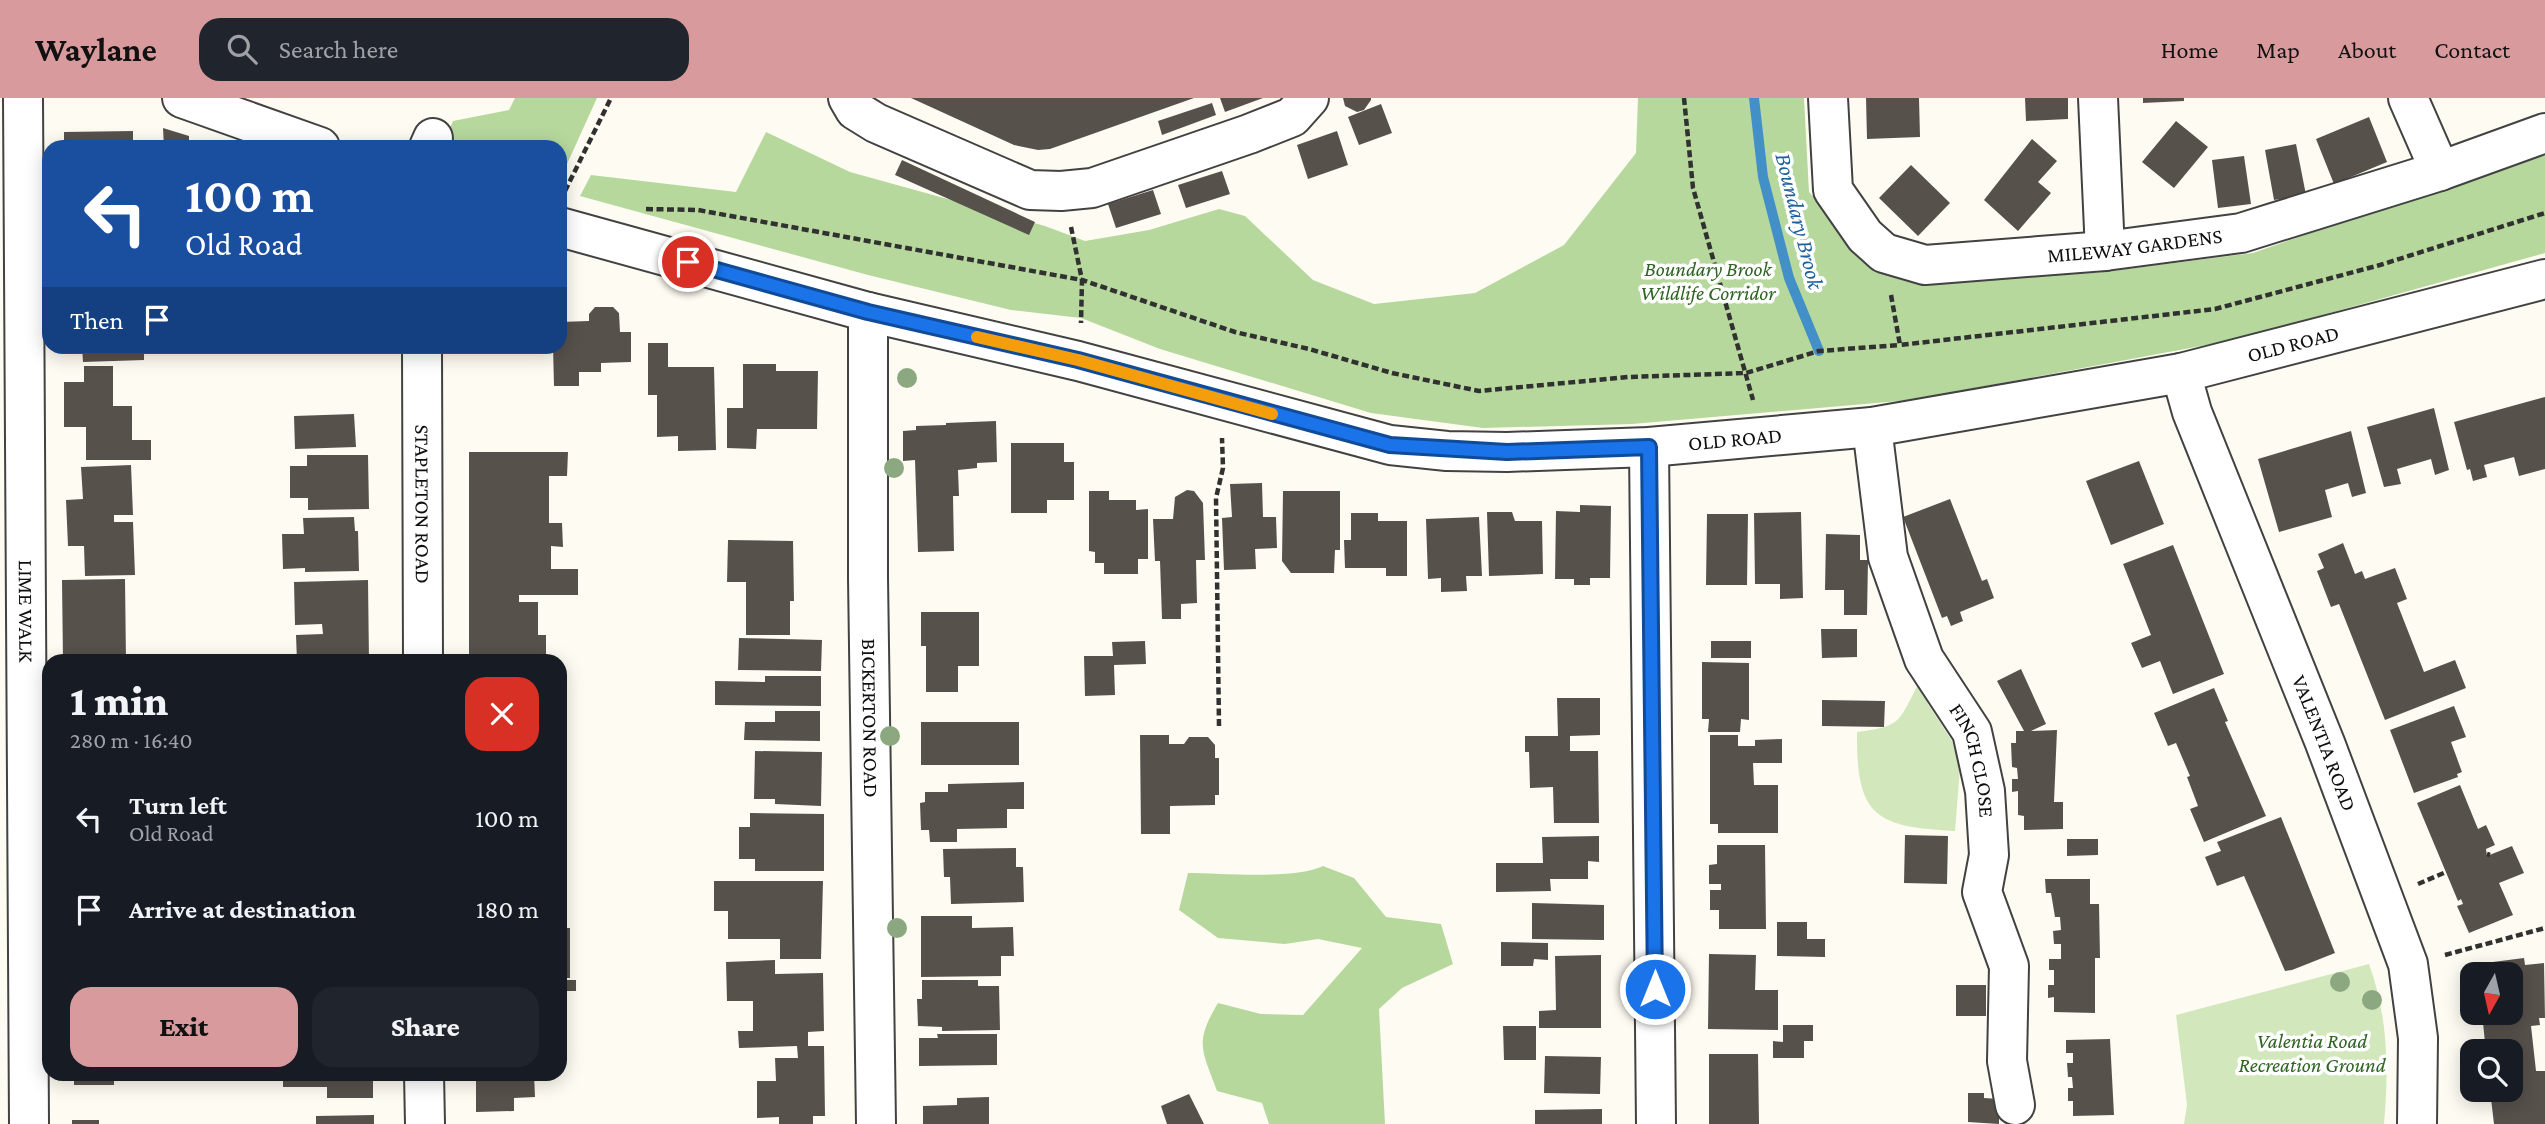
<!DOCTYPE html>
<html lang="en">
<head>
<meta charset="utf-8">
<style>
  body { margin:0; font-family:"Crimson Pro",serif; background:#20242c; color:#f1f3f6; height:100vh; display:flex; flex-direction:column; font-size:26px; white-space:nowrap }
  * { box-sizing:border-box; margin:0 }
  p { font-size:23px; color:#9ea1a6 }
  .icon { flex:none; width:38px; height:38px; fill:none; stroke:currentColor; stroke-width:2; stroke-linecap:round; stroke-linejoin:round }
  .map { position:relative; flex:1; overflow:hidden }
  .panel { position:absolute; left:42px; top:556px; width:525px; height:427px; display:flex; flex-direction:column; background:#171b24; border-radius:21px; box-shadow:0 4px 18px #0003 }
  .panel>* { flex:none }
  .banner { position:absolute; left:42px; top:42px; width:525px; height:214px; border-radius:21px; box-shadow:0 4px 18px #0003; background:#1a4fa0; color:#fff; overflow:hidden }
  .needle { width:46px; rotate:188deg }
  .tools { position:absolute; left:2460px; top:864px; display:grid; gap:14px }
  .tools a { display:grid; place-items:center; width:63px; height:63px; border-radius:14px; background:#171b24; box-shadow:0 4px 18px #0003; font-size:35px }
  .pin { position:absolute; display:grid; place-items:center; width:60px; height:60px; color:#fff; margin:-30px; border:4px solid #fff; border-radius:50%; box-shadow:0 2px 7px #0007 }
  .me { position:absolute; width:77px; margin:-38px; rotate:0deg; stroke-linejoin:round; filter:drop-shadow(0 0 5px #0008) }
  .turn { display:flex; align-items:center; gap:24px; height:147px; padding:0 28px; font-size:32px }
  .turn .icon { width:91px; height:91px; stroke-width:2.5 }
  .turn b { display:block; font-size:49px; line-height:60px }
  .then { display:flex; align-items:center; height:66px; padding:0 28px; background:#0003; gap:14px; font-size:26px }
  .round { display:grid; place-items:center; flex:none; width:74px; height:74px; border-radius:21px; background:#20242c }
  .head { display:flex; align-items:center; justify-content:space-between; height:119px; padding:0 28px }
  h1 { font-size:42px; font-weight:800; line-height:52px }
  .primary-button { display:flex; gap:14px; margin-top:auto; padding:14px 28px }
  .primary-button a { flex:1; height:80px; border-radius:21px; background:#d89a9d; color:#111; font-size:28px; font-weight:800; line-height:80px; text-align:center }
  .primary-button a+a { background:#20242c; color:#f1f3f6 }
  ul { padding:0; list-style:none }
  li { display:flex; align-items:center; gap:21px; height:91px; padding:0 28px }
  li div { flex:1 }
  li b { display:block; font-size:26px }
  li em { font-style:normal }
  header { display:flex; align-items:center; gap:42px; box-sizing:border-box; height:98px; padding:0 35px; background:#d89a9d; color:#111 }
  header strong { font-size:33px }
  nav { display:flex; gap:38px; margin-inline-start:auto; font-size:24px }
  .search { width:490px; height:63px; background:#20242c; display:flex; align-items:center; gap:18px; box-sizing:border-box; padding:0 24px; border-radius:21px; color:#9ea1a6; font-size:26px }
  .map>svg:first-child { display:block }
  .green { fill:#d2e8bc }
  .forest { fill:#b6d89d }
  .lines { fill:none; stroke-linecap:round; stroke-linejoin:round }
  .stream { stroke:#438fc7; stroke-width:10 }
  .building { fill:#57514c }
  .minor-casing { stroke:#424242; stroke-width:42 }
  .path { stroke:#313131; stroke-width:4.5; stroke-dasharray:7 3.5; stroke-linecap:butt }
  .minor { stroke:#fff; stroke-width:38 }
  .tree { fill:#8ca880 }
  .route-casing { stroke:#114b97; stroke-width:18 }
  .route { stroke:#1a73e8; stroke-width:12 }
  .slow { stroke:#f59e0b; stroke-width:12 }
  .labels { text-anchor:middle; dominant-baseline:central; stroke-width:7; stroke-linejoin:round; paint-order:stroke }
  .street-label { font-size:21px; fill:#0f0f0f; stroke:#fff }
  .park-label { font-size:21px; font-style:italic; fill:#2e6422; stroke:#fff }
  .water-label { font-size:23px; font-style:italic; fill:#1e619b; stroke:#fff }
</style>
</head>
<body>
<header>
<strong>Waylane</strong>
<div class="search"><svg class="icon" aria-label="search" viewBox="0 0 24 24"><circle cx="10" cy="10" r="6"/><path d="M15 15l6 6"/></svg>Search here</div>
<nav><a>Home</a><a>Map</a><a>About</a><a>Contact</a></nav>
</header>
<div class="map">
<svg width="2545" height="1026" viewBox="0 0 2545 1026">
  <rect width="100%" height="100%" fill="#fefcf2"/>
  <!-- green -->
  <path class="green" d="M1919 585 1925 592 1928 606 1952 643 1960 670 1955 733C1875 729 1856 718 1857 634 1904 628 1898 623 1919 585Z
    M2369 866C2388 918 2389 971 2384 1026H2184L2187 1007 2176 917Z"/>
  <!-- forest -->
  <path class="forest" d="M515 0H597L567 66 560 72V49H442L453 23 509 12Z
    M1638 0H1804L1809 94 1862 152 1905 179 2095 175 2253 155 2431 93 2545 46V155L2233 242 1911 302 1632 326 1483 330 1371 315 1160 251 1081 220 1011 212 868 177 580 98 591 77 736 94 766 34 850 74 1045 128 1085 143 1149 132 1219 111 1245 118 1313 182 1374 206 1475 195 1564 147 1636 55Z
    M1323 768 1354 780 1386 819 1441 826 1453 866 1402 890 1379 911 1385 1026H1269L1262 1005 1217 993C1202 952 1194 945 1218 905L1261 916 1303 917 1362 850 1318 841 1285 846 1218 840 1179 812 1188 775C1223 775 1293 782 1323 768Z"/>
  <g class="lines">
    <!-- stream -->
    <path class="stream" d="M1754 0 1763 79 1789 180 1819 253"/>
  </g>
  <!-- building -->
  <path class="building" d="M911 0H1194L1050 51 1038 52 1014 47Z
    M1220 0H1263L1225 14Z
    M1343 0H1371V2L1364 12 1357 14 1345 8Z
    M1866 0H1919L1920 39 1867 41Z
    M2025 0H2068V21L2026 23Z
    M2143 0H2184V3L2143 5Z
    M1212 5 1216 17 1162 37 1158 23Z
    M1381 6 1392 35 1359 47 1348 19Z
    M2369 19 2387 64 2334 86 2316 41Z
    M2176 23 2208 49 2174 90 2142 64Z
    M163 30 189 38V49H164Z
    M133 33V49H64V34Z
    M1337 33 1348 67 1308 81 1297 47Z
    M2032 41 2057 63 2038 84 2051 95 2018 133 1984 102Z
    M2296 46 2306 97 2274 102 2265 52Z
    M2244 58 2251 106 2218 110 2212 62Z
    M902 62 1035 124 1029 137 895 77Z
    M1911 67 1950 105 1918 138 1879 100Z
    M1222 73 1230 96 1186 110 1178 87Z
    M1153 92 1161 116 1116 130 1108 106Z
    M595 209H613L619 215 620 234H631V264L601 265V274H579V288H554L553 248H560V224L589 223V216Z
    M648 245H668V269H714L716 352 678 353V338L657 339V297H648Z
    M82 248H144V262L83 264Z
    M743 266H776V273H818L817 331H757L756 351 727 350V310H743Z
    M84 268H113V308H132V342H151V362H86V329H64V284H84Z
    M2545 299V371L2519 378 2514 359 2484 367 2487 379 2473 383 2470 371 2467 372 2454 324Z
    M2434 310 2449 372 2435 377 2431 361 2397 371 2401 386 2384 389 2367 329Z
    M354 316 356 349 295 351 294 318Z
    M996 323 997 364 977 365V370L958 372 959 398H953L954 453 918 454 915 362 903 363V333L916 332V328L946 327V325Z
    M2351 333 2366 395 2352 399 2348 385 2325 392 2332 419 2279 434 2258 361Z
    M1011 345H1064V364H1074V402H1047V415H1011Z
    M469 354H568L567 378H549V425H562L563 449 551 448V471H578V497H519V504H538V537H546V564H469Z
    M307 357H368L369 411 308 412V400H290V368H307Z
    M2139 363 2164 426 2111 447 2086 383Z
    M131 367 133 417H114V424H133L135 477 85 478 84 448H68L66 402 83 401 81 369Z
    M1262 385 1263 419H1276L1277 450 1255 451 1256 471 1224 472 1222 420 1232 419 1230 386Z
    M1187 392 1194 393 1203 405 1205 462H1196L1197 505 1181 506V521H1162L1160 463H1155L1153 421H1173L1175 399Z
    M1089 393H1109V402H1136V412L1148 411V461H1138V476H1104V465H1095V454L1089 453Z
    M1283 393H1340V452H1335L1334 475H1291L1282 463Z
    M1950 401 1982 483 1987 481 1994 500 1960 514 1963 523 1951 528 1947 518 1942 520 1903 419Z
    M1580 407 1611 408 1610 480H1590V487H1574V481H1555L1556 413 1580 414Z
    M1487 414H1512L1515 423H1542L1543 476 1489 478Z
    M1801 414 1803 500 1780 501V486H1755L1754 415Z
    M1351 415H1378V423H1407V478H1386V470H1345L1344 442H1351Z
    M1707 416H1748L1747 487H1706Z
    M354 419 355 433H358L359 473 305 474V470L283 471 282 436H304L303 420Z
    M1479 419 1482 478H1466L1467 493 1441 494V480L1428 481 1426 421Z
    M1826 436 1860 437V462H1868L1867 517H1844V492H1825Z
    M728 442 793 443 794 503H790V537H746V484H727Z
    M2343 445 2355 476 2362 473 2365 481 2395 470 2407 501 2397 505 2424 574 2455 562 2466 590 2385 622 2339 506 2331 509 2317 473 2324 470 2318 456Z
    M2173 447 2224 576 2173 596 2160 563 2142 570 2131 545 2151 537 2123 466Z
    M125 481 126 564H63L62 482Z
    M368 482 369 564H297L296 537 323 536 322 526 295 527 294 484Z
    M921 514H979V568H958V594H926V548H921Z
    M1821 531H1857V559L1822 560Z
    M739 540 822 542 821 573 738 572Z
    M1145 543 1146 566 1114 567 1115 597 1085 598 1084 558H1113L1112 544Z
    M1711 543H1751V560H1711Z
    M1702 564 1749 565V622L1741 621 1740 634H1708L1709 621H1702Z
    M2021 571 2046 626 2031 633 2057 632 2054 704H2063V731L2024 732V718L2018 717V693L2012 694V681H2018L2017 670 2012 669 2011 645H2016V633H2024L1997 583Z
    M765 578H821V608L715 607V583L765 584Z
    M2214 590 2228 623 2225 624 2266 718 2204 744 2190 711 2198 708 2187 679 2190 678 2176 645 2168 648 2154 615Z
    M1557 600H1600V637L1570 638V653H1598L1599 725H1554L1553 689 1530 690 1529 654H1525V638H1558Z
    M1822 602 1885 603 1884 629 1822 628Z
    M2454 608 2466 639 2451 644 2462 674 2457 676 2458 679 2414 695 2390 632Z
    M775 613H820V643L744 642 745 624H775Z
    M921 624H1019V667H921Z
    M1140 637H1169V646H1184L1189 639H1208L1215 647V660H1219V697H1215V707L1170 708V736H1141Z
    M1710 637H1738V648H1755V642L1782 641V665H1753L1754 687H1778V735H1718V726H1710Z
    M755 653 822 654 821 708 775 706V701H754Z
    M1024 684V711H1007V730L957 731V744H930L929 732H921L920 705 925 704V694H948V686Z
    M2460 687 2478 731 2486 727 2495 747 2486 751 2487 758 2512 748 2524 775 2499 785 2513 817 2469 835 2457 808 2463 806 2461 801 2458 803 2417 705Z
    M750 715 824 716V773H755V761H739V729H750Z
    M2281 719 2335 855 2292 872 2285 873 2244 778 2217 788 2205 759 2221 753 2217 744Z
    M1905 737 1948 738 1947 786 1904 785Z
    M1599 738V764L1588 763V781H1550L1551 793 1496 794V765H1543L1542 739Z
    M2067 741H2098V757L2067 758Z
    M1717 747H1765L1766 831H1719V812H1710V792H1721V786H1709V767L1717 766Z
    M1016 750V769H1023L1024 804 951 806 950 779H944L943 751Z
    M2045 781H2090V806H2099L2100 860H2095V915L2054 914V899L2048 900V887H2054V872H2049V861H2061V846H2054L2053 833 2061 832 2060 819H2055L2051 795H2046Z
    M714 783H823L821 861H780V841H728V813H714Z
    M1532 805 1604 807V842L1532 841Z
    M921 818H972V830L1013 829 1014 858H1001V878L921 879Z
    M1777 824H1807V841H1825V859L1777 858Z
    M560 830H570V880H560Z
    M1501 844 1548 845V862L1534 861 1533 868H1501Z
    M1709 856 1756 857 1755 892H1778V932L1708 931Z
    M1601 857V930H1539V913L1556 912 1555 858Z
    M2524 860 2525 867 2544 865 2545 920H2539L2540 927 2531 928 2536 973H2545V1026H2494L2490 992H2511V954H2486L2482 915H2511V877H2478L2477 866Z
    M775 862V876L823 875 824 933 808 934V948H824L825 1018H813V1026H779V1019L757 1020V983H776L775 960H798L797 948 739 950 738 933H753V903H727L726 864Z
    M560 882H576V893H563V945H560Z
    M922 882H978V888H999L1000 932 942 933V929L918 928 917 901H922Z
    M1956 887H1986V918H1956Z
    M1783 927H1813V943H1804V960H1773V943L1783 944Z
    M1503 928H1536V962H1504Z
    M937 936H997V967L919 968V940H938Z
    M2110 941 2114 1017 2073 1018V1003H2068V990H2073L2072 979H2068L2067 965H2073V955H2066V942Z
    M1709 956H1758L1759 1026H1709Z
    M1545 958 1601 959 1600 996 1544 995Z
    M74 976H114V987H74Z
    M283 976H373V1000H327V989H283Z
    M476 976H534L535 999 514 1000V1013L476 1014Z
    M1968 995H1984V1000L1999 1001V1026L1968 1024Z
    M1189 996 1204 1026H1167L1161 1008Z
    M989 999V1026H923V1008L957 1007V1000Z
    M1602 1011V1026H1535V1012Z
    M374 1017V1026H316V1018Z
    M72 1022H99V1026H72Z"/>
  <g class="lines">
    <!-- minor casing -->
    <g class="minor-casing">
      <g id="minor">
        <path id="s1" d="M23 0 29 1026"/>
        <path d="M182 0 320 49"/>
        <path d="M848 0 855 12 876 25 1030 92 1061 93 1092 90 1249 36 1292 19 1309 0"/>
        <path id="s2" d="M1828 0 1833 92 1865 138 1884 155 1925 167 2105 153 2241 135 2440 73 2545 35"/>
        <path d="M2098 0 2105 153"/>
        <path d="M2408 0 2440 73"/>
        <path d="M429 49 433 40"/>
        <path id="s3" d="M560 129 868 214 1078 263 1390 347 1447 353 1507 354 1649 349 1872 329 2181 275 2545 181"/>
        <path id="s4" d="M868 214V480L876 1026"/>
        <path id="s5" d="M422 248 423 564"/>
        <path id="s6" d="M2181 275 2192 314 2325 645 2408 866 2418 940 2417 1026"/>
        <path id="s7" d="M1872 329 1888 459 1924 561 1972 634 1985 693 1989 757 1982 794 2009 868 2007 963 2015 1007"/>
        <path d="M1649 349 1656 1026"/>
        <path d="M424 976 425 1026"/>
      </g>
    </g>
    <!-- path -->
    <path class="path" d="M1684 0 1693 90 1753 302
      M565 93 611 0
      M646 111 698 112 1082 182 1081 225
      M1071 129 1082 182 1235 234 1309 251 1392 275 1479 293 1628 279 1746 275 1819 253 1900 247
      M1891 197 1900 247 2215 211 2380 167 2545 115
      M1219 628 1216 400 1223 370 1222 340
      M2487 756 2490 757
      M2418 786 2446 774
      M2445 857 2545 830"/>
    <!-- minor -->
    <use href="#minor" class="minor"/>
  </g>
  <!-- trees -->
  <g class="tree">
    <circle cx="907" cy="280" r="10"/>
    <circle cx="894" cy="370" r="10"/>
    <circle cx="890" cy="638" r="10"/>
    <circle cx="897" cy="830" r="10"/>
    <circle cx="2340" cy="884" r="10"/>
    <circle cx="2372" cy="902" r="10"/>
  </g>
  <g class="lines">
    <!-- route casing -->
    <g class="route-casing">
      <path id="route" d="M688 164 868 214 1078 262 1390 347 1507 354 1649 349 1655 891"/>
    </g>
    <!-- route -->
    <use href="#route" class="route"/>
    <!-- slow -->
    <path class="slow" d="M977 239 1078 262 1272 316"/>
  </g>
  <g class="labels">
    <!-- street labels -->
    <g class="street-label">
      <text stroke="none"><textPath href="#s2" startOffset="427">MILEWAY GARDENS</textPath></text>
      <text stroke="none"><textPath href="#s3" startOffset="1771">OLD ROAD</textPath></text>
      <text stroke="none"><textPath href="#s3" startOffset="1204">OLD ROAD</textPath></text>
      <text stroke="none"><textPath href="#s5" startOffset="158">STAPLETON ROAD</textPath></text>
      <text stroke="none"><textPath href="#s1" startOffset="513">LIME WALK</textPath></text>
      <text stroke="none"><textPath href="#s4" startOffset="406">BICKERTON ROAD</textPath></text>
      <text stroke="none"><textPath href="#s6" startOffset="397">VALENTIA ROAD</textPath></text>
      <text stroke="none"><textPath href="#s7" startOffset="354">FINCH CLOSE</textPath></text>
    </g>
    <!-- park labels -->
    <g class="park-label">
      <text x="1708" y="171">Boundary Brook<tspan x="1708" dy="24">Wildlife Corridor</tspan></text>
      <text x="2312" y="943">Valentia Road<tspan x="2312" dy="24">Recreation Ground</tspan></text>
    </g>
    <!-- water labels -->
    <g class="water-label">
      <text transform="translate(1800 123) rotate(76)">Boundary Brook</text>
    </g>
  </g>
</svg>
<div class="tools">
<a><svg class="needle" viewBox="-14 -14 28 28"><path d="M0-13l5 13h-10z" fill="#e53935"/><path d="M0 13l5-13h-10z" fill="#9ea1a6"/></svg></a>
<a><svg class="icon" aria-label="search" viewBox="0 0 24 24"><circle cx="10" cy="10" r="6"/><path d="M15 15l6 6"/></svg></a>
</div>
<div class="pin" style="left:688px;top:164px;background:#d93025"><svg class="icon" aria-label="arrive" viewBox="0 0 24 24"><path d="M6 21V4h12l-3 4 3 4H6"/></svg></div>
<svg class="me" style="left:1655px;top:891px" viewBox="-20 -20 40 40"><circle r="17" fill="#1a73e8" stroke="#fff" stroke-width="3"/><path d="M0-11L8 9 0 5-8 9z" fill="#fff"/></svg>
<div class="banner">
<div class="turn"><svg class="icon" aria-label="left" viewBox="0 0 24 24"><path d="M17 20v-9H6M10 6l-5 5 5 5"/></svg><div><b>100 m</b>Old Road</div></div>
<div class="then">Then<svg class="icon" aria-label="arrive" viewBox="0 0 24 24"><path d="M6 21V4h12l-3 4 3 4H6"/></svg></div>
</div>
<section class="panel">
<div class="head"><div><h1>1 min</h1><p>280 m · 16:40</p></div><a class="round" style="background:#d93025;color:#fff"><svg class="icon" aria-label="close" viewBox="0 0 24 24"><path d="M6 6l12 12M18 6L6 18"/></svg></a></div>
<ul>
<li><svg class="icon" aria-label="left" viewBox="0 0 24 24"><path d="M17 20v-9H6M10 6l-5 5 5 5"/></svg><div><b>Turn left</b><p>Old Road</p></div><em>100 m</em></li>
<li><svg class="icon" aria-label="arrive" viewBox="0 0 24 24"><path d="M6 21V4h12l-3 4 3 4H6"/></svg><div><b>Arrive at destination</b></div><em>180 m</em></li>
</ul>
<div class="primary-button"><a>Exit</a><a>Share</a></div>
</section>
</div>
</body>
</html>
